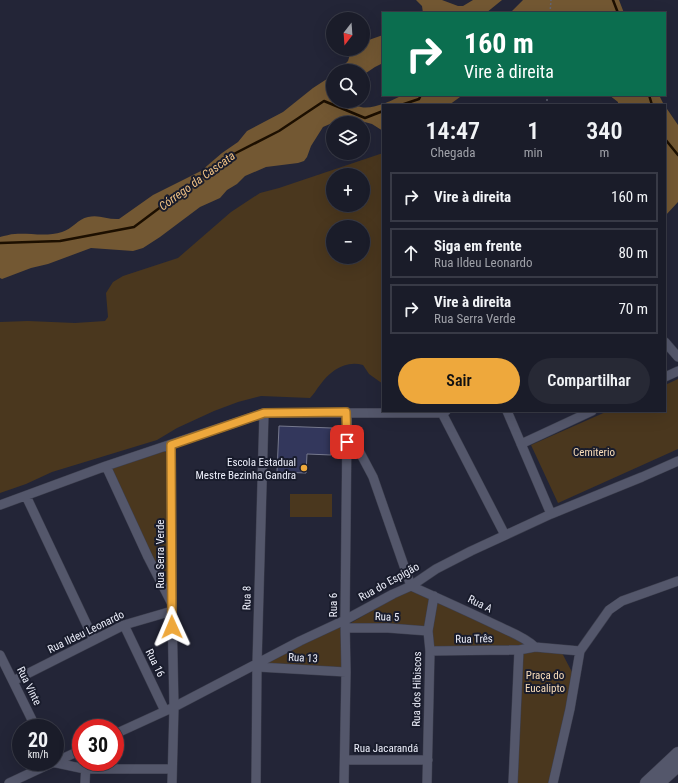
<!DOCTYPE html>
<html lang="pt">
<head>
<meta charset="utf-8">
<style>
  body { margin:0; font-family:"Roboto Condensed",sans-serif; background:#272935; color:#f1f3f6; height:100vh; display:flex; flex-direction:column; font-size:15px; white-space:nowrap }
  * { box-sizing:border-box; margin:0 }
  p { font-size:13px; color:#9fa1a8 }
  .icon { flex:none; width:22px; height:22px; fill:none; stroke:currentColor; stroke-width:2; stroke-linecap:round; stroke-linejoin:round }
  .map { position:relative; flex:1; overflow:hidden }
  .side { position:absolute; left:382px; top:104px; width:284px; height:308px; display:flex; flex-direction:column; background:#1a1c29; border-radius:0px; box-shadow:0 4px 16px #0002,0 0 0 1px #383a46 }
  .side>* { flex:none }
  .banner { position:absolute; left:382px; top:12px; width:284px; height:84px; border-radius:0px; box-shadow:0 4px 16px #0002,0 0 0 1px #383a46; background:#0b6e4f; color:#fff; overflow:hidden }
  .needle { width:26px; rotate:197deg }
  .buttons { position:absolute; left:326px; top:12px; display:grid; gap:8px }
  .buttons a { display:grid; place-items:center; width:44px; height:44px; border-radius:50%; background:#1a1c29; box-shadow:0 4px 16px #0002,0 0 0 1px #383a46; font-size:20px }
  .speed { position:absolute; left:12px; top:719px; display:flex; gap:8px; font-size:20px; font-weight:700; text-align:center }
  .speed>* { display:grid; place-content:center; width:52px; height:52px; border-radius:50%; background:#1a1c29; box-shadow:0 4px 16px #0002,0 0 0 1px #383a46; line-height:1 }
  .speed small { font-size:10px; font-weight:400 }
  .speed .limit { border:6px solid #d22; background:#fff; color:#111 }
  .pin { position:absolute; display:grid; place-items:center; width:34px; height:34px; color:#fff; margin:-17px; border-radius:8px; box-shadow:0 2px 6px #0006 }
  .me { position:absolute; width:44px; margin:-22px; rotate:359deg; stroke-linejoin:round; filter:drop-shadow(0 0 3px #0008) }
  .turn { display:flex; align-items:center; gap:14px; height:84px; padding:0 16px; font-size:18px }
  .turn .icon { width:52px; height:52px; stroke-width:2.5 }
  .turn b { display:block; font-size:28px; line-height:34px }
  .eta { display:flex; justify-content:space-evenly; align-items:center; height:68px; text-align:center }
  .eta b { font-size:24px; font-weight:600; line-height:28px }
  .cta { display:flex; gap:8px; margin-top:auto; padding:8px 16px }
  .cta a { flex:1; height:46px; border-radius:24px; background:#eea83c; color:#111; font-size:16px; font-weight:600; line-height:46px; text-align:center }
  .cta a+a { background:#272935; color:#f1f3f6 }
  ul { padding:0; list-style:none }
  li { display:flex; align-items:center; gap:12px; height:50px; margin:0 8px 6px; padding:0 8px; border:2px solid #383a46; border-radius:0px }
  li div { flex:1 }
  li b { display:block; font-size:15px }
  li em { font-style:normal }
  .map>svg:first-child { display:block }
  .green { fill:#4a371e; fill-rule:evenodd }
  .forest { fill:#735833 }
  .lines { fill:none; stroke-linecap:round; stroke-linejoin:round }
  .stream { stroke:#1c0f00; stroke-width:2.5 }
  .building { fill:#33375c; stroke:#76798e }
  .minor-casing { stroke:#3d3f4e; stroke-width:10 }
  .secondary-casing { stroke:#3d3f4e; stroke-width:13 }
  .path { stroke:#626474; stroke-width:1.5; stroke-dasharray:2 2; stroke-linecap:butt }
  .minor { stroke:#54576b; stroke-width:9 }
  .secondary { stroke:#54576b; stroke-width:12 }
  .route-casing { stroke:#9b6d27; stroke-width:10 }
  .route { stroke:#eea83c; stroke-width:7 }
  .poi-dot { fill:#eea83c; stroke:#191c2c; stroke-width:1.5 }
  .labels { text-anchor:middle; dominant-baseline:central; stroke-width:4; stroke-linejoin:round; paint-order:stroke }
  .park-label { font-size:11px; fill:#fadeba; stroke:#191c2c }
  .poi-label { font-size:11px; fill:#eceefa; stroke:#191c2c; text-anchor:end }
  .street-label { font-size:11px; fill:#eceefa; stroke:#191c2c }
  .water-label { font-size:12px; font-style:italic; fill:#efc083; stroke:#191c2c }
</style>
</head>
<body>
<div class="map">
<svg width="678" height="783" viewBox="0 0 678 783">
  <rect width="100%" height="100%" fill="#232537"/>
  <!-- green -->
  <path class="green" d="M383 153V384L369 374 363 365C345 360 330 371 320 385 316 390 314 394 310 398L261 396 238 402 214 411 177 428 157 440 52 472 26 484 0 493V322L28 321 75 323 105 321 108 317 106 293 113 282 123 276 178 258 231 212 260 193 279 188ZM333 175H363V205H333ZM333 227H363V257H333Z
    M678 379V449L558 503 531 445 608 411H665V385Z
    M171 448 170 593 108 467Z
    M290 494H332V517H290Z
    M410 588 433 599 427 629 389 628 351 623Z
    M435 598 534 647 430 648Z
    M344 622 345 671 258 665Z
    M533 649 561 651 573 674 553 783H514L521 653Z"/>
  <!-- forest -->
  <path class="forest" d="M416 0H442L458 6H463L473 0H502L486 13H423L422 6Z
    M523 0H619L624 13H510Z
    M383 35V63L375 67 363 75V71H338L348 61 351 51 353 49H363V42Z
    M333 75V101C346 101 349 104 361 107 372 110 393 100 403 95H467L460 97 449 105H383V131L372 124 346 117 323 127 311 146 307 157 304 161 298 163 266 167 245 176 237 184 227 190 220 198 200 207 160 237 143 248 133 251 91 248 48 264 31 268 2 279 0 278V237C5 236 10 234 15 234 30 233 47 237 62 232 72 229 78 219 88 217 99 214 108 220 119 219L153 195 201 171 222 153 238 142 247 131 283 112 313 88Z
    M609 95H659L664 105H618V102Z
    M665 106 678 125V202L665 216Z"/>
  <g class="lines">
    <!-- stream -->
    <path class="stream" d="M613 0 618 13
      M649 95 652 105
      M401 105 419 99 421 95
      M665 139 678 155
      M0 243 60 241 134 227 226 158 279 131 324 101 365 118 383 111"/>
  </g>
  <!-- building -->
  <path class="building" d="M279 426 332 428 331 455 307 454 306 473 277 472Z"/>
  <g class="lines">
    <!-- minor casing -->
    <g class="minor-casing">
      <path id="minor" d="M665 342 678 357
        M665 377 678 371
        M507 411 551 514
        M347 412V428L373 477 411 586C440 599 469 612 498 626 510 632 525 637 535 647
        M442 413 505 535
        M521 444 592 411
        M171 445 172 611 174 707 172 783
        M106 466 148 557 171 602
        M26 496 94 640
        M0 505 106 466 264 413H442L446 411
        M124 625 165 711
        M346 628H388L428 631
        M430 651 519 650 535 647 580 651
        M0 655 36 728
        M258 667 346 672
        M13 681 124 625 172 611
        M115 734 174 707 300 641 345 620 393 594 411 586 436 569 471 551 551 514 642 477 678 461
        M345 760H428
        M52 762 85 769H172
        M55 762 81 750
        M9 783 54 762
        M85 783 86 762
        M256 783 257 664 264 413
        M344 783 346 672 345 620 347 428
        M427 783 430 651 428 631 434 596
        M513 783 519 650
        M553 783 570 709 580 651 609 610 622 601 678 581"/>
    </g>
    <!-- secondary casing -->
    <g class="secondary-casing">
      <path id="secondary" d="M646 783 678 753
        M659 783 678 766"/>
    </g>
    <!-- path -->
    <path class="path" d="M550 13 551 0
      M547 95V105"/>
    <!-- minor -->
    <use href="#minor" class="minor"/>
    <!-- secondary -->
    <use href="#secondary" class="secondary"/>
  </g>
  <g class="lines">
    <!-- route casing -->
    <g class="route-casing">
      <path id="route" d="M172 627 171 445 264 413 346 412 347 442"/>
    </g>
    <!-- route -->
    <use href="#route" class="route"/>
  </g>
  <!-- markers -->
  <circle class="poi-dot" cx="304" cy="468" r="4"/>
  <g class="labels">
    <!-- park labels -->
    <g class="park-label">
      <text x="594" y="452">Cemiterio</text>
      <text x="545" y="675">Praça do<tspan x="545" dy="13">Eucalipto</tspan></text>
    </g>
    <!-- poi labels -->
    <g class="poi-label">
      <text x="296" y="462">Escola Estadual<tspan x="296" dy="13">Mestre Bezinha Gandra</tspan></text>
    </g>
    <!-- street labels -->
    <g class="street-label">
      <text transform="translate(160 554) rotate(-90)">Rua Serra Verde</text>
      <text transform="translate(389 582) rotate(-29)">Rua do Espigão</text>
      <text transform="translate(247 598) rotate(-89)">Rua 8</text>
      <text transform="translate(480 604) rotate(26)">Rua A</text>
      <text transform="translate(333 605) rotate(-90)">Rua 6</text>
      <text transform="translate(387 617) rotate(2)">Rua 5</text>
      <text transform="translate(86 632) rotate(-26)">Rua Ildeu Leonardo</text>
      <text transform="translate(474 639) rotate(-1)">Rua Três</text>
      <text transform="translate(303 658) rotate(3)">Rua 13</text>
      <text transform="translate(155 663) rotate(64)">Rua 16</text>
      <text transform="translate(29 686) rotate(64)">Rua Vinte</text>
      <text transform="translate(417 689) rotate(-89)">Rua dos Hibiscos</text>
      <text x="386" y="748">Rua Jacarandá</text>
    </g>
    <!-- water labels -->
    <g class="water-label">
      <text transform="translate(197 181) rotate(-36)">Córrego da Cascata</text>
    </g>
  </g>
</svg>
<div class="buttons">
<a><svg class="needle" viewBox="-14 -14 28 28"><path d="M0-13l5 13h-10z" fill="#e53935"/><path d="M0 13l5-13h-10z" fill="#9fa1a8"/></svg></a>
<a><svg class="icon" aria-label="search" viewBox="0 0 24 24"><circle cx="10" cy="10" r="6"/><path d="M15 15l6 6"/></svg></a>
<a><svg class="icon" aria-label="layers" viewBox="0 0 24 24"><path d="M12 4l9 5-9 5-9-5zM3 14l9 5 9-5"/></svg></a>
<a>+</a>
<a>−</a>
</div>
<div class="speed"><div>20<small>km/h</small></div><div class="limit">30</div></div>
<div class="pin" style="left:347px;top:442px;background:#d93025"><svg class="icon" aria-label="arrive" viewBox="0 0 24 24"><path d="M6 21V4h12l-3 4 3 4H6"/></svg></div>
<svg class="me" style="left:172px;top:627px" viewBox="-20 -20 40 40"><path d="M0-17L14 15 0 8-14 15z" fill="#eea83c" stroke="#fff" stroke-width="4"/></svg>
<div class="banner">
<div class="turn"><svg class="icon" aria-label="right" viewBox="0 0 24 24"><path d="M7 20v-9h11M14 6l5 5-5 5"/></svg><div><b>160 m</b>Vire à direita</div></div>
</div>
<section class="side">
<div class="eta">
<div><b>14:47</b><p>Chegada</p></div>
<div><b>1</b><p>min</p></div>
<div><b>340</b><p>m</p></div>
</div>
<ul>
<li><svg class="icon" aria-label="right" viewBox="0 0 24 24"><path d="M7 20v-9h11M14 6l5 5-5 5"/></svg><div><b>Vire à direita</b></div><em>160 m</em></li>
<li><svg class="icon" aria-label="ahead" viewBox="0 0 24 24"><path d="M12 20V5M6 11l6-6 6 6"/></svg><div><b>Siga em frente</b><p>Rua Ildeu Leonardo</p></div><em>80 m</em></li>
<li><svg class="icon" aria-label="right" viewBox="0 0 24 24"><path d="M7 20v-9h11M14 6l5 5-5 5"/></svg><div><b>Vire à direita</b><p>Rua Serra Verde</p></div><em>70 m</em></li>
</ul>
<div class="cta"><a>Sair</a><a>Compartilhar</a></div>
</section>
</div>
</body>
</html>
